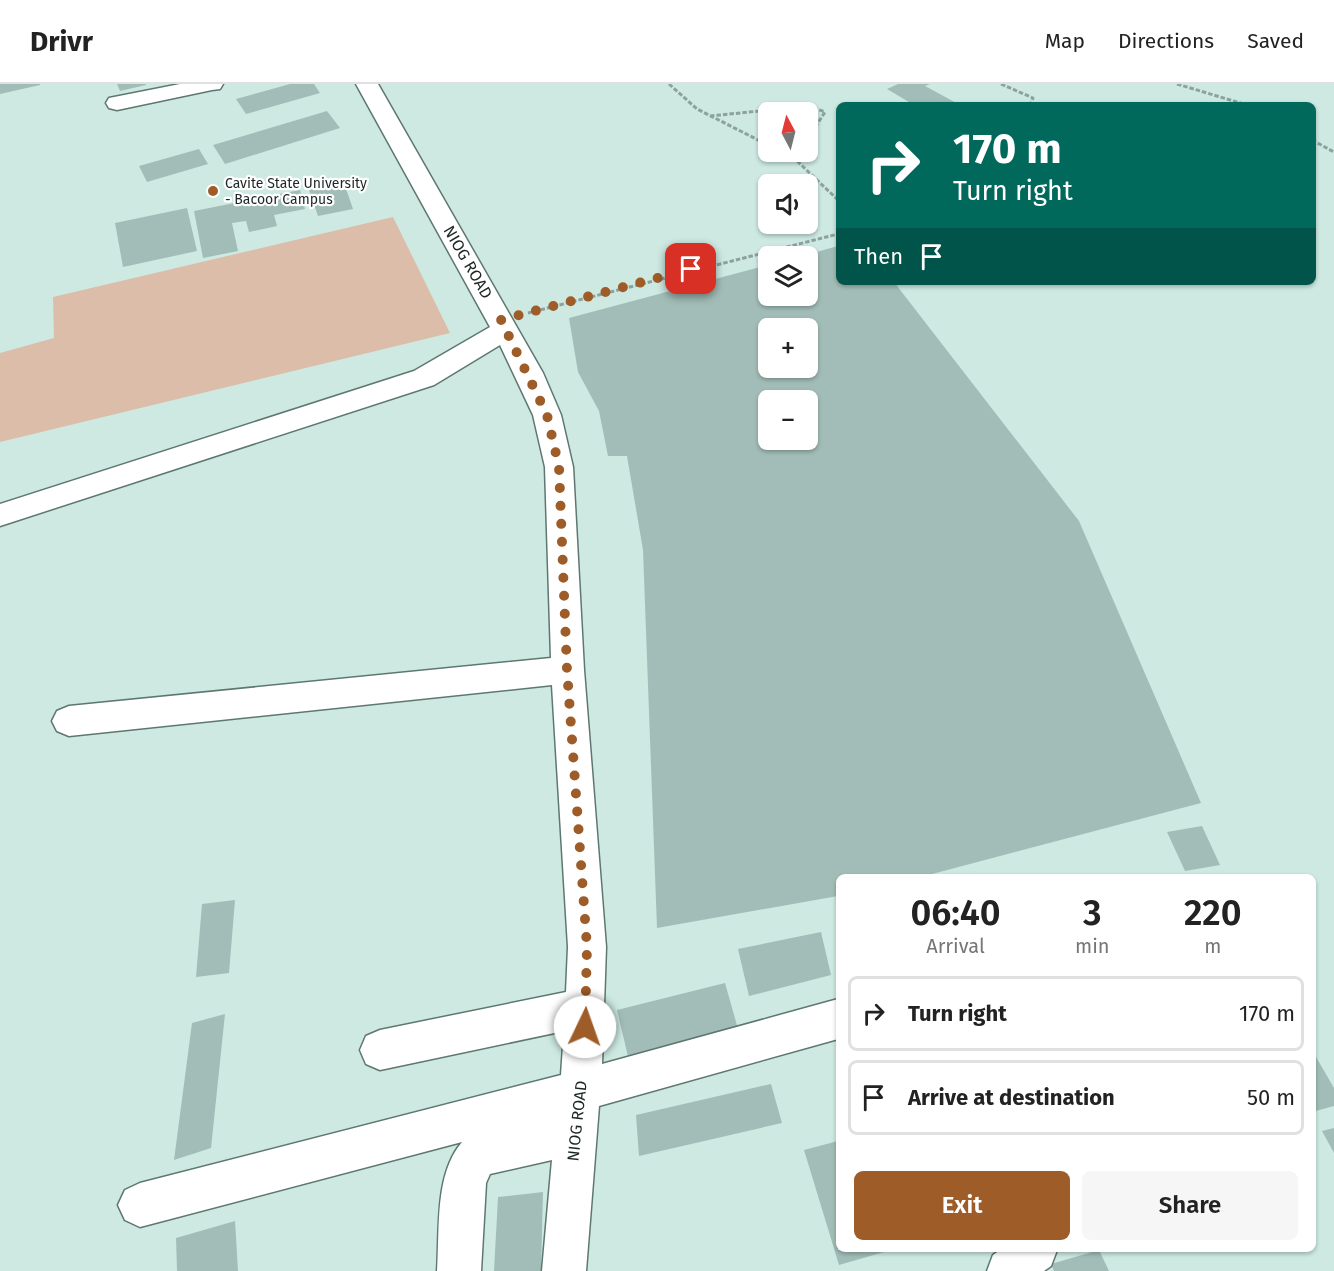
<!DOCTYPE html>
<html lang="en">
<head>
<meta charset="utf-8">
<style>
  body { margin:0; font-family:"Fira Sans",sans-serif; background:#f6f6f6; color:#222; height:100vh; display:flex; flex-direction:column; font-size:22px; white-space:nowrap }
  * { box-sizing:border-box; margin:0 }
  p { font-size:20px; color:#767676 }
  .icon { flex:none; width:33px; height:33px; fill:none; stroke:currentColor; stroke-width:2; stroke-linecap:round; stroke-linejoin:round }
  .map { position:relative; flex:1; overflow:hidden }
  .drawer { position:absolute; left:836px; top:790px; width:480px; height:378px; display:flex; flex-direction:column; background:#fff; border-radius:9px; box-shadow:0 2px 4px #0004 }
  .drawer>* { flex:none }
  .top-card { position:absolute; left:836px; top:18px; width:480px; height:183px; border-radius:9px; box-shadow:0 2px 4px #0004; background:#00695c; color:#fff; overflow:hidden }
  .needle { width:39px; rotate:353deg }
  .fabs { position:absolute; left:758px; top:18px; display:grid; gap:12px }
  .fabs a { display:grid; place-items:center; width:60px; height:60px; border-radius:9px; background:#fff; box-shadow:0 2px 4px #0004; font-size:30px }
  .pin { position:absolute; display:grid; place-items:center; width:51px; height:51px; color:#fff; margin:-26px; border-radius:12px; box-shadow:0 3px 9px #0006 }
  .me { position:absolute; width:66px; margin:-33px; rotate:3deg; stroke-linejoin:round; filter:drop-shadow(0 0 4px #0008) }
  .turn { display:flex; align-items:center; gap:21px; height:126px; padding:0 18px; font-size:27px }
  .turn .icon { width:78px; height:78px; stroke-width:2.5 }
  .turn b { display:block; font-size:42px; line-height:51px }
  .then { display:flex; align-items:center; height:57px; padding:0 18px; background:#0003; gap:12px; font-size:22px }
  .eta { display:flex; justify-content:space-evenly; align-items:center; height:102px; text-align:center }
  .eta b { font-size:36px; font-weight:600; line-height:42px }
  .button { display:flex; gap:12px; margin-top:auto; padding:12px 18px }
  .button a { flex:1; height:69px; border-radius:9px; background:#9e5c28; color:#fff; font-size:24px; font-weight:600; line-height:69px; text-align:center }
  .button a+a { background:#f6f6f6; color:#222 }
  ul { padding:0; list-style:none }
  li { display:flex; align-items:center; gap:18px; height:75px; margin:0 12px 9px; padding:0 6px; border:3px solid #e0e0e0; border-radius:9px }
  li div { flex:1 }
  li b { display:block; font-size:22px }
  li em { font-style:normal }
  header { display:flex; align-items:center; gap:36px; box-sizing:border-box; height:84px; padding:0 30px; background:#fff; border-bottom:2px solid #e0e0e0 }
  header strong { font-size:28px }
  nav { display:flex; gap:33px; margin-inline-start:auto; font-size:21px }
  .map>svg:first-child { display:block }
  .green { fill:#dbbda9 }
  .building { fill:#a2bdb7; fill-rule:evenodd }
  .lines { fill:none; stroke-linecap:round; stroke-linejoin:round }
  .minor-casing { stroke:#5e7771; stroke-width:3 }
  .path { stroke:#8da29d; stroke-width:3; stroke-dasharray:4.5 2; stroke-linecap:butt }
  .minor { fill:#fff; fill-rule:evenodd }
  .route { stroke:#9e5c28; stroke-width:10; stroke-dasharray:0 18 }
  .poi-dot { fill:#9e5c28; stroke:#fff; stroke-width:2 }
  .labels { text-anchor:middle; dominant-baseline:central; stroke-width:4.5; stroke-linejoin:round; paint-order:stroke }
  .far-poi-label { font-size:14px; fill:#1c2624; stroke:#fff; text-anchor:start }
  .street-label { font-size:16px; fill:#1c2624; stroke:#fff }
</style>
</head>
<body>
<header>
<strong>Drivr</strong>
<nav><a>Map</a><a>Directions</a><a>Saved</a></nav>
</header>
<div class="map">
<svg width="1334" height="1187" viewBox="0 0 1334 1187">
  <rect width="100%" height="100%" fill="#cde9e2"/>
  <!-- green -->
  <path class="green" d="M393 133 450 249 0 358V269L54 254 53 213Z"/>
  <!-- building -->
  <path class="building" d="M0 0H40V1L0 10Z
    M117 0H146V1L120 7Z
    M290 0H314L320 9 246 30 236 15Z
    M898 0H930L925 2 960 21H914L887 5Z
    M327 27 340 44 225 80 213 61Z
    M199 65 208 80 147 98 139 82Z
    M343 96 353 125 318 132 308 103Z
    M300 106 305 125 274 131 277 142 249 148 246 137 232 139 238 167 203 174 194 127Z
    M187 124 197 167 123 183 115 139Z
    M838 162V198H894L1079 437 1201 719 917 794H838V812L657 844 643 466 627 372H608L599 327 578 288 569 234 768 181V212H807V172H802ZM768 244H807V284H768ZM768 316H807V356H768Z
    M1202 742 1220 781 1185 787 1167 748Z
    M235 816 229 889 196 893 202 820Z
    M821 848 831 891 749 912 738 865Z
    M725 899 740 952 630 981 617 926Z
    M225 930 211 1064 174 1076 192 939Z
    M1312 966 1334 1004V1022L1312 1028Z
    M771 1000 782 1039 639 1072 636 1031Z
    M1334 1044V1069L1322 1047Z
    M838 1057V1166H891L839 1181 804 1066Z
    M543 1108 541 1187H494L498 1113Z
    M235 1137 238 1187H177L176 1154Z
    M1099 1166 1109 1187H1054L1051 1180Z"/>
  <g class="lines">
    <!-- minor casing -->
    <g class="minor-casing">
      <path id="minor" d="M180 0H223L220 5 212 6 117 26 109 24 106 19 109 14Z
        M356 0H378L543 289 561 331 573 383 584 586 606 863 602 980 838 915V955L599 1022 586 1187H542L552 1076 490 1090 486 1099 481 1187H437C440 1146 434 1091 462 1058L140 1143 125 1136 118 1121 125 1106 140 1099 561 991 564 947 380 986 366 980 360 966 366 952 380 946 566 908 568 863 552 601 69 652 57 647 52 637 57 627 69 622 551 574 545 383 533 331 500 261 434 301 0 442V420L414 287 490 243Z
        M1000 1166H1057L1051 1182 1044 1187H987L993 1171Z"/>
    </g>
    <!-- path -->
    <path class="path" d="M669 0 697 25 768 61
      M1001 0 1033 14 1030 21
      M1177 0 1247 21
      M710 32 809 22 825 28 807 56
      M1312 56 1334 68
      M780 68 795 75 838 116
      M795 75 800 68
      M528 229 838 150"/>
    <!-- minor -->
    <use href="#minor" class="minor"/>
  </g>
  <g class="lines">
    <!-- route -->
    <path class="route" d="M585 943 587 863 567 586 559 383 547 331 501 236 691 185"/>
  </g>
  <!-- markers -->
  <circle class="poi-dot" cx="213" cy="107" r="6"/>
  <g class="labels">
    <!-- far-poi labels -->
    <g class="far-poi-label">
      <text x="225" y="99">Cavite State University<tspan x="225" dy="16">- Bacoor Campus</tspan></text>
    </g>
    <!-- street labels -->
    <g class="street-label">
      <text transform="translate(468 178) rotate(60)">NIOG ROAD</text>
      <text transform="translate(577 1037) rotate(-84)">NIOG ROAD</text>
    </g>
  </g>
</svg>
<div class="fabs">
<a><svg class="needle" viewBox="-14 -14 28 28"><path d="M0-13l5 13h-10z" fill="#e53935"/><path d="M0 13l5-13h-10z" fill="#767676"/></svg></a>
<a><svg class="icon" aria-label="sound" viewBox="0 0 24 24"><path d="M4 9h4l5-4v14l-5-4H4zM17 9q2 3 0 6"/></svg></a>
<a><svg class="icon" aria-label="layers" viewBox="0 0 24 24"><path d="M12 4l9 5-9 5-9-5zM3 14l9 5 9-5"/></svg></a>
<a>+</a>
<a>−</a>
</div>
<div class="pin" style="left:691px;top:185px;background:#d93025"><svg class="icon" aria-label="arrive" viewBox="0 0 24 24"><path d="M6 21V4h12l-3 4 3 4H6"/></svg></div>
<svg class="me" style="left:585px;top:943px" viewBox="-20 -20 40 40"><circle r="19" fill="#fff"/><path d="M0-13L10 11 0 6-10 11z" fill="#9e5c28"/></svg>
<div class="top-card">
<div class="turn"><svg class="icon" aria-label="right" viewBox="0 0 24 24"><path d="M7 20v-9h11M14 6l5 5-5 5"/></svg><div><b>170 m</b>Turn right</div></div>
<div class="then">Then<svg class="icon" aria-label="arrive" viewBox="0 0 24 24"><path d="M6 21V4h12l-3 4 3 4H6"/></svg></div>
</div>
<section class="drawer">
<div class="eta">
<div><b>06:40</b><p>Arrival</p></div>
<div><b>3</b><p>min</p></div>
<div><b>220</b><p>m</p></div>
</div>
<ul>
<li><svg class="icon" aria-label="right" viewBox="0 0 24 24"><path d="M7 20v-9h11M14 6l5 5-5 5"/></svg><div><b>Turn right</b></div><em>170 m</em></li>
<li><svg class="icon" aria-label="arrive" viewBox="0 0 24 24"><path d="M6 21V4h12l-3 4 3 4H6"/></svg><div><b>Arrive at destination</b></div><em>50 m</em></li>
</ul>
<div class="button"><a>Exit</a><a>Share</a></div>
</section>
</div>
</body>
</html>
